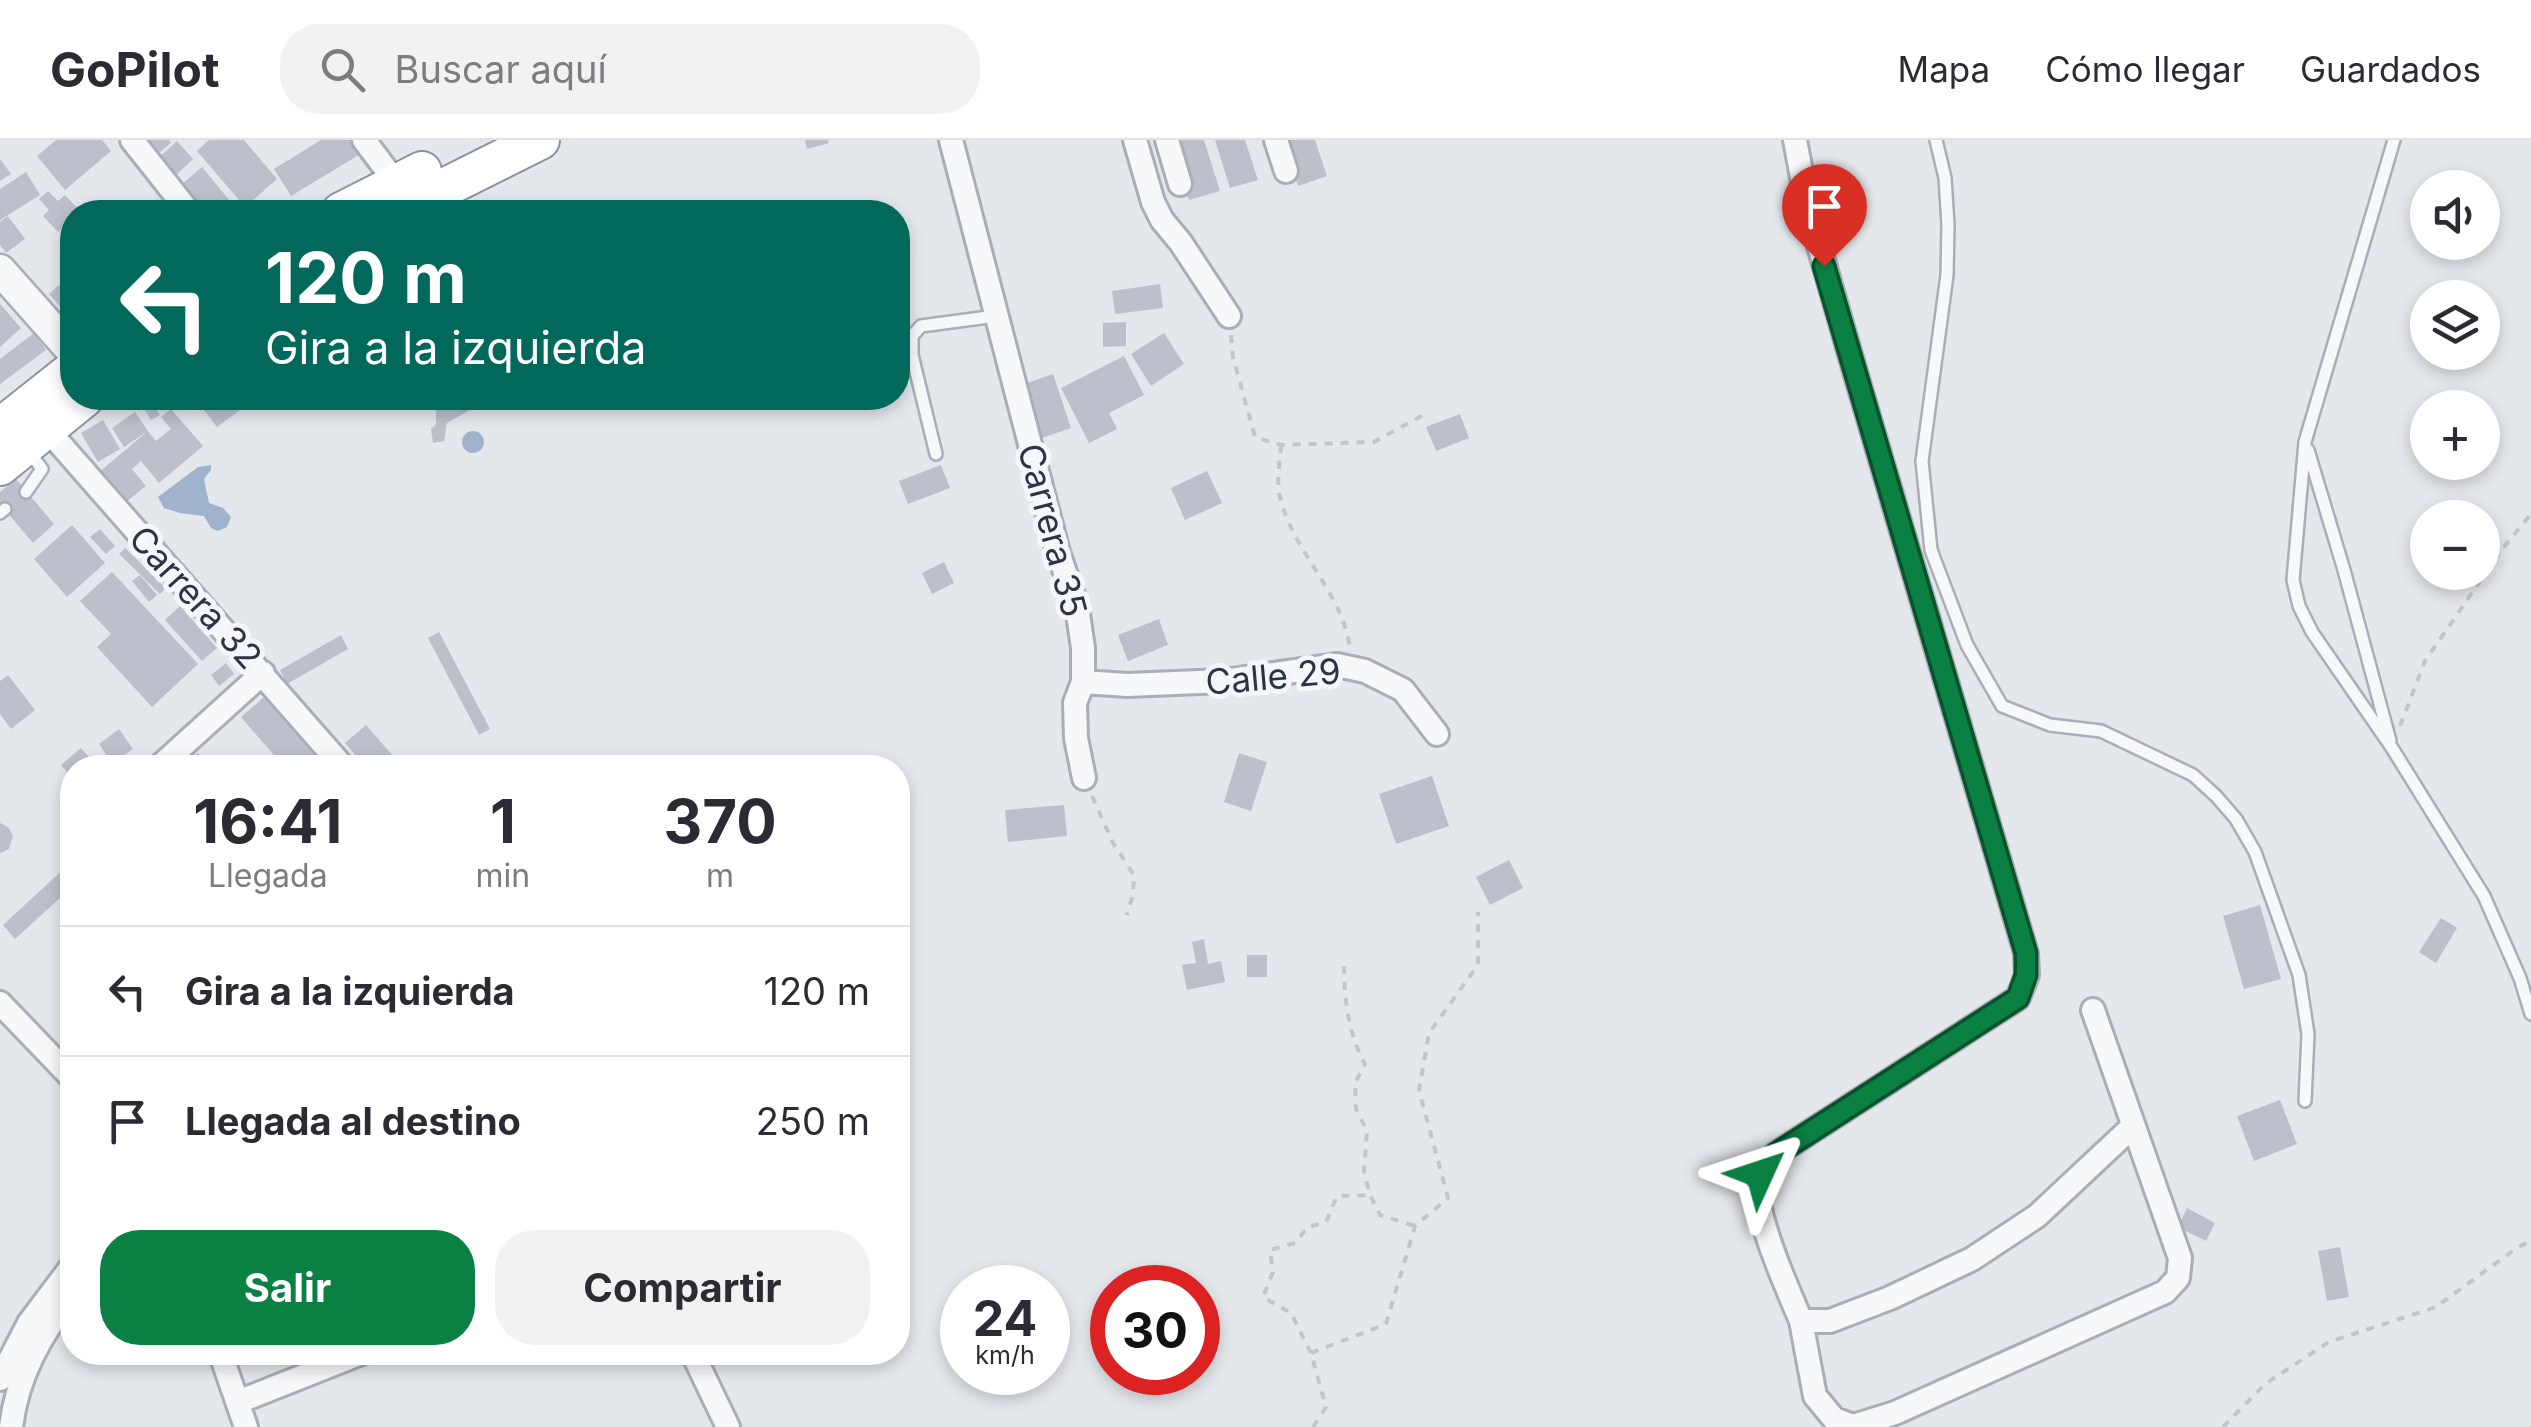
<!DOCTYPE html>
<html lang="es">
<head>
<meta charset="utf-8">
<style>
  body { margin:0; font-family:Inter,sans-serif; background:#f2f2f3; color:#2b2b33; height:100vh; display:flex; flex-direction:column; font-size:38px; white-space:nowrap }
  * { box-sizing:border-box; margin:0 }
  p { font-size:32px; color:#7c7c81 }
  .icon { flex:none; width:55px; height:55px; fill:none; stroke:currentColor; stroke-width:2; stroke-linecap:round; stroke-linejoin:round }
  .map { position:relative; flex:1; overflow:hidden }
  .details { position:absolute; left:60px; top:615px; width:850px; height:610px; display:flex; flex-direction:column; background:#fff; border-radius:40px; box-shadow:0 5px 15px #0003 }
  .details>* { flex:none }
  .top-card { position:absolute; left:60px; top:60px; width:850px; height:210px; border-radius:40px; box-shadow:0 5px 15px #0003; background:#00695c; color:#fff; overflow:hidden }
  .fabs { position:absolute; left:2410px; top:30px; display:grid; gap:20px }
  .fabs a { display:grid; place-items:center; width:90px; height:90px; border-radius:50%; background:#fff; box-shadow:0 5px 15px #0003; font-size:50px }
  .speed { position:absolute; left:940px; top:1125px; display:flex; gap:20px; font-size:50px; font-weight:700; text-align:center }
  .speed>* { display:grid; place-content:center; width:130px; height:130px; border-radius:50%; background:#fff; box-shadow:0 5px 15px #0003; line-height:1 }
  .speed small { font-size:25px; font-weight:400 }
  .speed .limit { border:15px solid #d22; background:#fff; color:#111 }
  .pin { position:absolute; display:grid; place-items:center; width:85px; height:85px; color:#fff; margin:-102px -42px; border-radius:50% 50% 50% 0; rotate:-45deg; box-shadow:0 0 10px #0007 }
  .pin .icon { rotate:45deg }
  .me { position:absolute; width:110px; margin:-55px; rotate:48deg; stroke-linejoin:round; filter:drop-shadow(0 0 8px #0008) }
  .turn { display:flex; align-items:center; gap:35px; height:210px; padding:0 40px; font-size:45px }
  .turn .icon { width:130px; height:130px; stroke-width:2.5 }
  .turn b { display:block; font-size:70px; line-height:85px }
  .eta { display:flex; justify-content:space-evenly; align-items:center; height:170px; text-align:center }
  .eta b { font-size:60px; font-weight:700; line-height:70px }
  .action { display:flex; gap:20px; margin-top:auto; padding:20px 40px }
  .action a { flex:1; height:115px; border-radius:40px; background:#0b8043; color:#fff; font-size:40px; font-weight:700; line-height:115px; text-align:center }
  .action a+a { background:#f2f2f3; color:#2b2b33 }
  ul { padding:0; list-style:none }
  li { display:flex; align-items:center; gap:30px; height:130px; padding:0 40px; border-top:2px solid #e1e1e2 }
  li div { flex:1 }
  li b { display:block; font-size:38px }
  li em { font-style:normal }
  header { display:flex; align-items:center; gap:60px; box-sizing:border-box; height:140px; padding:0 50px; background:#fff; border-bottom:2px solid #e1e1e2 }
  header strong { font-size:48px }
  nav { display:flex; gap:55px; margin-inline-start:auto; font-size:35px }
  .search { width:700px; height:90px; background:#f2f2f3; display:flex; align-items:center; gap:25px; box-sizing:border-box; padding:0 35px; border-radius:40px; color:#7c7c81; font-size:38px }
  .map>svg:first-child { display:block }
  .water { fill:#9fb4cc }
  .building { fill:#bbc0ca }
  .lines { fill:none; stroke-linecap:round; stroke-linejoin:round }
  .service-casing { stroke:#a9aeb7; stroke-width:16 }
  .minor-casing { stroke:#a9aeb7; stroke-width:28 }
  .tertiary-casing { stroke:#a9aeb7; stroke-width:35 }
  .trunk-casing { stroke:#8b94a3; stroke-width:42 }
  .path { stroke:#c2c5cb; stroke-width:4; stroke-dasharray:8 8; stroke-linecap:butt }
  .service { stroke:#f7f8fa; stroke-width:11 }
  .minor { stroke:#f7f8fa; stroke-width:22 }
  .tertiary { stroke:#f7f8fa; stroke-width:30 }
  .trunk { stroke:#fff; stroke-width:38 }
  .route-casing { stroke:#07532c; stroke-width:25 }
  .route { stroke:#0b8043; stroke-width:18 }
  .labels { text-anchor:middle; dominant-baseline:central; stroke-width:10; stroke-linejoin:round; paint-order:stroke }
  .street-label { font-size:35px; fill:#2b3445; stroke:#f4f6f9 }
</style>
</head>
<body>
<header>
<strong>GoPilot</strong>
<div class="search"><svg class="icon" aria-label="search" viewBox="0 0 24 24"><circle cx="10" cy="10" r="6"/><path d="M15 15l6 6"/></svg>Buscar aquí</div>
<nav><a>Mapa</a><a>Cómo llegar</a><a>Guardados</a></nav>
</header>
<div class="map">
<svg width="2531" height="1287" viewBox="0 0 2531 1287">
  <rect width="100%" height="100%" fill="#e4e7ec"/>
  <!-- water -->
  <path class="water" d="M462 302a11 11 0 1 1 22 0a11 11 0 1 1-22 0Z
    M211 325V330L204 339 209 363 223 368 231 377 227 387 218 391 211 388 204 376 180 373 164 368 158 357 198 327Z"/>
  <!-- building -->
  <path class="building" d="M56 0H102L111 11 65 50 37 16Z
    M138 0H169L171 3 153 18Z
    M209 0H244L277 39 245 67 197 11Z
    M321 0H354L362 13 291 56 274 29Z
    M805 0H828L829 3 807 9Z
    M1172 0H1204L1220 51 1189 60Z
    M1215 0H1245L1258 40 1230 48Z
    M1284 0H1315L1327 36 1298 46Z
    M177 1 193 19 172 39 155 21Z
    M0 19 11 34 0 41Z
    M202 27 235 67 229 72H193L174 51Z
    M26 32 40 55 0 80V49Z
    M48 51 58 61 65 55 81 72H72V79L58 92 43 76 49 70 39 59Z
    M157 59 168 72H141Z
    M8 76 25 99 6 113 0 105V82Z
    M1160 144 1163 168 1115 174 1112 151Z
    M59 145 72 160V180L49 154Z
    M0 164 21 188 0 207Z
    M1126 182V206L1103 207V183Z
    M34 193 46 210 0 244V219Z
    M1164 193 1184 224 1151 246 1131 214Z
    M1124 216 1144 255 1109 273 1117 289 1089 303 1061 248Z
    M1053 234 1071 288 1042 298 1024 244Z
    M195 258H247L251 262 217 287Z
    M444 258H491L447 283 444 301 433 303 431 289 436 284V262Z
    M152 262 160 275 151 280 143 267Z
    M171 269 203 306 159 343 141 321 132 329 146 346 124 364 98 333 148 291 156 301 171 289 161 277Z
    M135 272 148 291 124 307 112 288Z
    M1460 274 1469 298 1436 311 1426 287Z
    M103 280 120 309 98 322 81 293Z
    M941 325 950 348 908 364 899 341Z
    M1207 331 1222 363 1185 380 1171 348Z
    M16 339 54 384 33 403 0 364V352Z
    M72 385 105 423 67 457 34 419Z
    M100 389 115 406 106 414 90 397Z
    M125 408 166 448 160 454 119 414Z
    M944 422 954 443 932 454 922 433Z
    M112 432 198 524 152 567 97 507 111 494 80 461Z
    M140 435 157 455 149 462 132 441Z
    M180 466 217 508 202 521 165 480Z
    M1159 479 1168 505 1128 521 1118 495Z
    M439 492 490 589 479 595 428 498Z
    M341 495 348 509 287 544 280 530Z
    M226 523 234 534 219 546 211 535Z
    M8 535 35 570 11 589 0 574V541Z
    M264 557 315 616 319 621V628H285L241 577Z
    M366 585 400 624 396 628H366L345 603Z
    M119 589 133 609 112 623 99 604Z
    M81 608 98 628H72V638L61 625Z
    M198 613 210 628H181Z
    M1239 613 1267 622 1251 671 1224 662Z
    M1432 636 1449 686 1396 704 1379 654Z
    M1064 665 1067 696 1008 702 1005 670Z
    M0 683 8 687 13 696 9 709 0 713Z
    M1509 720 1523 748 1490 765 1476 737Z
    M68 725 72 730V747L15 799 3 785Z
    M2260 765 2281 839 2244 849 2223 776Z
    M2441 778 2457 788 2436 823 2419 812Z
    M1204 799 1208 824 1221 821 1225 842 1187 850 1182 825 1196 823 1192 802Z
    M1247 815H1267V837H1247Z
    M2280 960 2297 1004 2254 1021 2237 976Z
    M2187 1068 2215 1083 2206 1101 2178 1087Z
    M2340 1107 2349 1157 2327 1161 2318 1111Z"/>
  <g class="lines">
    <!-- service casing -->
    <g class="service-casing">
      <path id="service" d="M1936 0 1945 38 1948 85 1947 135 1922 321 1931 410 1967 505 2002 566 2050 585 2101 591 2193 635 2216 656 2236 679 2255 712 2299 835 2308 894 2305 961
        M2394 0 2305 302 2293 440 2299 466 2312 492 2392 608 2484 756 2520 838 2531 874
        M2308 310 2344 430 2390 601
        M936 314 912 215V196L921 186 996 176
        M26 352 42 329 28 310
        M0 373 5 369"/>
    </g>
    <!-- minor casing -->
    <g class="minor-casing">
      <path id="minor" d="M132 0 189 72
        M364 0 397 44
        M951 0 1058 412 1077 467 1083 508V542L1075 563 1076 598 1084 638
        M1135 0 1153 62 1162 80 1181 103 1229 176
        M1167 0 1180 44
        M1276 0 1286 31
        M1795 0 1807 64 1851 218 2026 813 2027 835 2018 858 1776 1014C1771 1020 1764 1026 1761 1033 1746 1061 1789 1151 1801 1181H1830L1890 1158 1972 1119 2037 1076 2133 986
        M46 288 344 628
        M1083 542 1127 545 1224 541 1337 525 1365 531 1403 550 1437 594
        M158 628 263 533
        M0 863 72 938
        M1801 1181 1815 1256 1834 1279 1853 1286 1895 1273 2165 1152 2178 1138 2180 1118 2093 870
        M220 1212 246 1287
        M692 1212 728 1287
        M0 1239 29 1183 72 1126
        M238 1262 364 1212
        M11 1287C17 1236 41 1194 72 1154"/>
    </g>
    <!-- tertiary casing -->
    <g class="tertiary-casing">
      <path id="tertiary" d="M0 130 72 211"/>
    </g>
    <!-- trunk casing -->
    <g class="trunk-casing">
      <path id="trunk" d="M341 72 422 31
        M396 72 540 0
        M0 288 72 231
        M0 326 84 258"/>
    </g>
    <!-- path -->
    <path class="path" d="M1231 195 1233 217 1255 297 1281 305 1374 302 1427 273
      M1281 305C1280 320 1277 338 1279 352 1290 410 1342 450 1350 508
      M2400 586 2425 521 2503 408 2531 374
      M1092 656 1113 703 1134 735 1133 755 1127 775
      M1344 826C1344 859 1349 896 1365 924L1355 943 1356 969 1367 991 1364 1031 1370 1055 1380 1075 1415 1086
      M1311 1213 1291 1173 1263 1157 1273 1132 1270 1110 1295 1103 1308 1087 1326 1082 1337 1056 1370 1055
      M1313 1287 1326 1267 1311 1213 1386 1184 1415 1086 1448 1058 1419 950 1429 893 1478 825V772
      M2223 1287 2265 1244 2329 1202 2436 1167 2518 1107 2531 1101"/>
    <!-- service -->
    <use href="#service" class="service"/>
    <!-- minor -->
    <use href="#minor" class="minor"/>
    <!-- tertiary -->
    <use href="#tertiary" class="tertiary"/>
    <!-- trunk -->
    <use href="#trunk" class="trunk"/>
  </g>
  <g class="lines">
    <!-- route casing -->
    <g class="route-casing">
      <path id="route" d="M1760 1034 1776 1014 2018 858 2026 835V813L1824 126"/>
    </g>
    <!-- route -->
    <use href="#route" class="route"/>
  </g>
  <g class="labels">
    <!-- street labels -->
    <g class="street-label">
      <text transform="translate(1053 390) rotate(75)">Carrera 35</text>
      <text transform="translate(196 457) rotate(48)">Carrera 32</text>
      <text transform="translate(1273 536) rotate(-5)">Calle 29</text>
    </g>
  </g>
</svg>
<div class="fabs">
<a><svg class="icon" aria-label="sound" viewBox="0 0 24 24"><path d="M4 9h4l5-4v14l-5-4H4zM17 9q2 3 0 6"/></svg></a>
<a><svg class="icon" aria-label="layers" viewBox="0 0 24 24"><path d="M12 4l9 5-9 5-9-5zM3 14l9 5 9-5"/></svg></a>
<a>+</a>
<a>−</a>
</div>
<div class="speed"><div>24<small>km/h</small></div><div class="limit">30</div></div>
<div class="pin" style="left:1824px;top:126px;background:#d93025"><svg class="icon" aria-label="arrive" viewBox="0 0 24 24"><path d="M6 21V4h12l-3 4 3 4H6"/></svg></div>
<svg class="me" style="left:1760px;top:1034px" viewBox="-20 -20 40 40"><path d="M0-17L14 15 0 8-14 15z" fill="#0b8043" stroke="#fff" stroke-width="4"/></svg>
<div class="top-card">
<div class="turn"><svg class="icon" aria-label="left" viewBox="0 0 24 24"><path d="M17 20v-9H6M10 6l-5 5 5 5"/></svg><div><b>120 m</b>Gira a la izquierda</div></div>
</div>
<section class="details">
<div class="eta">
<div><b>16:41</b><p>Llegada</p></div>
<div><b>1</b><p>min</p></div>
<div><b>370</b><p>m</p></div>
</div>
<ul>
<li><svg class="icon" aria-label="left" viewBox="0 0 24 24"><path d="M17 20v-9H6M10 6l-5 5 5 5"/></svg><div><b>Gira a la izquierda</b></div><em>120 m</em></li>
<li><svg class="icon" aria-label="arrive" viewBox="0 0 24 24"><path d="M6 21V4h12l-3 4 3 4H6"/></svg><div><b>Llegada al destino</b></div><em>250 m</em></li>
</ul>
<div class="action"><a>Salir</a><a>Compartir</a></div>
</section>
</div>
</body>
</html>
